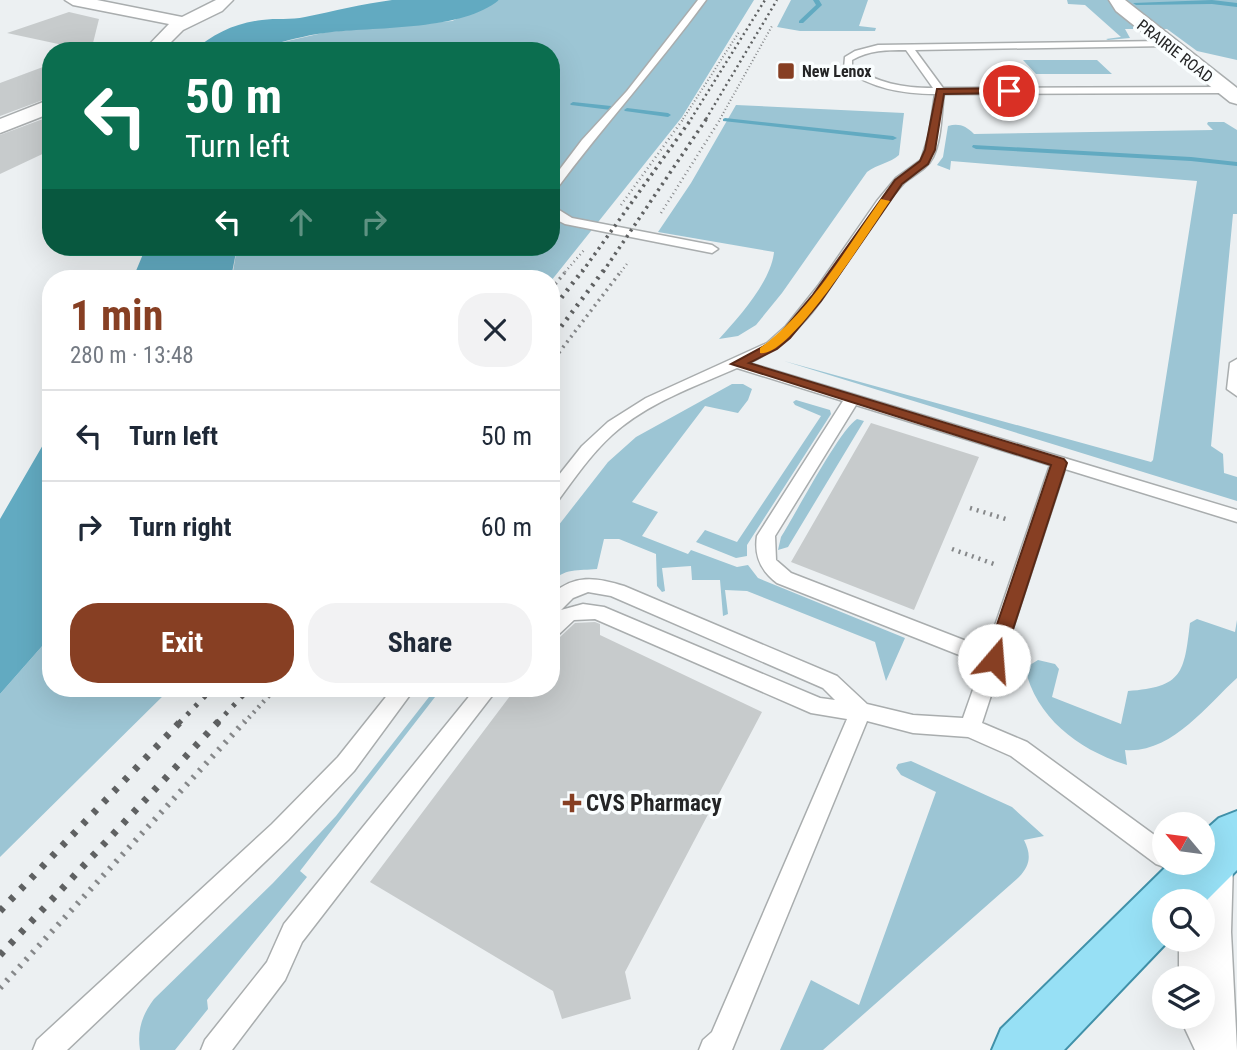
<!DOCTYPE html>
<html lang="en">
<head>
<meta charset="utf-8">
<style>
  body { margin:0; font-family:"Roboto Condensed",sans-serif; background:#f2f2f3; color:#1f2937; height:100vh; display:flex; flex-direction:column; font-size:26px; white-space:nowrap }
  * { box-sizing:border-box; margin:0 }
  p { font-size:23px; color:#747a83 }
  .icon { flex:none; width:38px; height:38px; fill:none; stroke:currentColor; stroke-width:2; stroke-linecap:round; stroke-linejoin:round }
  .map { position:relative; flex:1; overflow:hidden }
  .drawer { position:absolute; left:42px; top:270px; width:518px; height:427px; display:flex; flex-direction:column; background:#fff; border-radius:28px; box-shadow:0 7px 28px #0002 }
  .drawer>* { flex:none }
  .guide { position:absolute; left:42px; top:42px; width:518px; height:214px; border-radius:28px; box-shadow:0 7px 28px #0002; background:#0b6e4f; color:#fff; overflow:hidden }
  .needle { width:46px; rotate:299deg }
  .buttons { position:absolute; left:1152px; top:812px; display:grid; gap:14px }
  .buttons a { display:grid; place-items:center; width:63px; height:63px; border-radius:50%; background:#fff; box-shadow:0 7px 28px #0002; font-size:35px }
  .pin { position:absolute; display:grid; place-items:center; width:60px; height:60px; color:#fff; margin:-30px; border:4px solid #fff; border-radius:50%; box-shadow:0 2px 7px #0007 }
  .me { position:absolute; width:77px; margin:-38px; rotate:18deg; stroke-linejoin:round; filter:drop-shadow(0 0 5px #0008) }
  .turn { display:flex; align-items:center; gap:24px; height:147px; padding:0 28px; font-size:32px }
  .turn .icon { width:91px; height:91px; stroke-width:2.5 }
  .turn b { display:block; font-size:49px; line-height:60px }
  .lanes { display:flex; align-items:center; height:66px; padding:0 28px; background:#0003; justify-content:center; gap:35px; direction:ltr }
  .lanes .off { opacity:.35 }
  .round { display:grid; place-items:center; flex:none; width:74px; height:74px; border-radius:28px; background:#f2f2f3 }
  .summary { display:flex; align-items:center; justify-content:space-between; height:119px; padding:0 28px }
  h1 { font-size:42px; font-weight:700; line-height:52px; color:#873f23 }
  .primary-button { display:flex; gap:14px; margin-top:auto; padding:14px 28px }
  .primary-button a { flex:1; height:80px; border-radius:28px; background:#873f23; color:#fff; font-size:28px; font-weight:700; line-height:80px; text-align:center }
  .primary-button a+a { background:#f2f2f3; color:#1f2937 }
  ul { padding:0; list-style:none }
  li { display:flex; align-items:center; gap:21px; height:91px; padding:0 28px; border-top:2px solid #e0e1e3 }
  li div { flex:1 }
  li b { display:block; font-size:26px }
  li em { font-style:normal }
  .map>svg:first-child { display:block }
  .green { fill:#9cc5d4 }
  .water { fill:#62aac1 }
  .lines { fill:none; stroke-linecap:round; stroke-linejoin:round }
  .stream { fill:#62aac1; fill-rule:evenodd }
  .building { fill:#c7cbcc }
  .service-casing { stroke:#a9adae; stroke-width:3 }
  .minor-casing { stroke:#a9adae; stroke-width:3 }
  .primary-casing { stroke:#4191a9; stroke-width:4 }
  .path-far4 { stroke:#86888a; stroke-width:2; stroke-dasharray:1 2.5; stroke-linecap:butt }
  .path-far3 { stroke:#86888a; stroke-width:2.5; stroke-dasharray:1 3.5; stroke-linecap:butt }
  .path-far2 { stroke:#86888a; stroke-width:3.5; stroke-dasharray:2 4.5; stroke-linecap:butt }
  .path-far1 { stroke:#86888a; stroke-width:4.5; stroke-dasharray:2 5; stroke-linecap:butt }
  .path { stroke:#86888a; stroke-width:6; stroke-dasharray:2.5 7; stroke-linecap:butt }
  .service { fill:#fff; fill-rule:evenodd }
  .minor { fill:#fff; fill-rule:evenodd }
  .primary { fill:#97e0f5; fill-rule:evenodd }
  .rail-far4 { stroke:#5f6162; stroke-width:2.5; stroke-dasharray:2 3.5; stroke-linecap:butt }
  .rail-far3 { stroke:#5f6162; stroke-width:3.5; stroke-dasharray:2.5 4.5; stroke-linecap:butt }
  .rail-far2 { stroke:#5f6162; stroke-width:4.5; stroke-dasharray:2.5 6; stroke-linecap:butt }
  .rail-far1 { stroke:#5f6162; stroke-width:5; stroke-dasharray:3.5 8; stroke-linecap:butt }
  .rail { stroke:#5f6162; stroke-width:7; stroke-dasharray:5 10; stroke-linecap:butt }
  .route { fill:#873f23; stroke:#582917; stroke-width:2 }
  .slow { fill:#f59e0b }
  .poi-dot { fill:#873f23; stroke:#fafeff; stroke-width:2.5 }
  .labels { text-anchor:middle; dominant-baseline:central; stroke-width:7; stroke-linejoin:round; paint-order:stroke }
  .far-street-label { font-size:16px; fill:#242526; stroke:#fafeff }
  .far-poi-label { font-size:16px; font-weight:bold; fill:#242526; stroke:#fafeff; text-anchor:start }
  .near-poi-label { font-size:23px; font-weight:bold; fill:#242526; stroke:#fafeff; text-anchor:start }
</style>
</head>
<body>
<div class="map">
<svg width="1237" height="1050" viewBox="0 0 1237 1050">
  <rect width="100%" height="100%" fill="#ecf0f2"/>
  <!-- green -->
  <path class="green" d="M499 0H754L682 117 551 281V278H232L237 247H551V51L268 49 274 44 327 32 452 21Z
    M791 0H868L859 26 876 28 875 31H800L777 27Z
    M1067 0H1237V60L1197 51 1167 29H1125L1130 38 1108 40 1106 39 1121 37 1085 5 1068 4Z
    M1023 60H1097L1112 74H1036Z
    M736 105 904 113 899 155C890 163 878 164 867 172L782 293 756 325 738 336 719 339C738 318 771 282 774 252L658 232 691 183Z
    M1208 122H1224L1237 130V214H1233L1211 446 1223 454 1224 473 1237 477V501L784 361 1151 462 1153 460 1197 181 951 161 950 170 937 165 943 157 948 126C959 123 966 126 974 134L1213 130 1207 124Z
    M732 384H743L752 389 748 400 738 413 705 406 632 502 658 512 642 536 688 554 691 550 737 567 748 565 758 578 905 638 886 681 875 642 747 591 725 590 728 614 723 616 720 580H692L691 566 662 568 665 591 662 592 657 586 656 554 619 539H604L597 569C579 571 563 567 551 584V535L608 462 636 437Z
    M796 400 830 410 831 414 747 545V556L736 558 696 542 705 530 737 542 821 416 795 405 793 402Z
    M857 419 864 421 788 547 778 550 781 537C795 515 840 429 857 419Z
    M1197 619 1235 632 1237 620V678C1206 706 1171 754 1125 750L1127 765C1079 750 1036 718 1025 668L1038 660 1055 664 1059 669 1052 697 1121 724 1128 691C1183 687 1184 673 1190 623Z
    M51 636V688H171L0 857V694Z
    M436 688H442L300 871 307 877 207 1000 208 1009 175 1050H140C137 1030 142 1015 154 999L273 883 336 816Z
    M911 761 1012 807 1044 836 1024 840C1031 854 1031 865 1019 877L823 1050H780L811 980 859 1005 936 792 901 775 896 768 898 764Z"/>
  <!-- water -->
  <path class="water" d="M392 0H499C463 30 379 27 332 32 312 34 293 39 274 44L268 49 269 51H193C213 34 235 23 262 20 276 18 291 20 305 17 334 11 362 4 392 0Z
    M146 247H237L231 278H133Z
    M51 431V636L0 694V519Z"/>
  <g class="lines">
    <!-- stream -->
    <path class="stream" d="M813 0H819L822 5 803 23H799V21L816 5Z
      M1212 0 1237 3V7L1212 4 1136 5 1133 3Z
      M573 102 611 106 614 108 611 110 571 105 570 104Z
      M627 108 668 113 671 115 668 117 625 111 624 110Z
      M725 118 893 136 897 138 893 140 723 121V119Z
      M973 145 1191 157 1237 162V166L1191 161 976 149 972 147Z"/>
  </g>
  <!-- building -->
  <path class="building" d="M69 12 99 19 91 51 7 33Z
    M51 64V97L0 116V83Z
    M51 116V150L0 174V135Z
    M871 423 979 457 914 610 791 562Z
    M595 622 600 624V635L762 712 625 972 631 999 562 1019 553 991 370 882 516 688H551L552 640 560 637 575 623Z"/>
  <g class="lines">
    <!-- service casing -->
    <g class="service-casing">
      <path id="service" d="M698 0H706C658 66 603 126 555 191L551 192V181L582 140 627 91Z
        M1165 41 1168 46 915 50 943 88 1225 87 1230 90 1225 93 944 94C941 114 942 138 933 157 927 169 915 174 905 182 899 188 893 196 888 202 842 258 819 331 749 363L1237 510V522L1065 469 982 723 1027 742 1164 842V863L1172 864 1164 867 1156 864 1011 756 968 737 913 733 867 721 732 1050H699L703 1040 712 1032 847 719 811 713 595 619 574 620 558 635 551 638V595C574 574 596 577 624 586L837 676 867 704 913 715 963 718 982 664 777 583C761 571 754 556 757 536L843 401 737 368C694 387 647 403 612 435 591 454 574 479 557 502L551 504V485L582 446 608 422 646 398 767 343 786 326 818 286 877 201 896 178 921 160 929 135 935 94C901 94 872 88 844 69L845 57 855 51 878 45ZM906 50 933 88C903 88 877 83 852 66V60C869 50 887 50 906 50ZM856 405 1050 465 987 649 791 573 776 560 775 536ZM588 592 611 596 823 688 835 700 820 698 604 607 583 604 561 610 573 598Z
        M551 205 572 218 712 245 718 249 712 253 565 224 551 217Z
        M1237 359V396L1227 389 1230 363Z
        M393 688H415L354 771 288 840 67 1050H33L37 1040 272 824 338 757Z
        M476 688H498L302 942 285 980 232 1050H201L205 1040 267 962 284 924Z"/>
    </g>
    <!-- minor casing -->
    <g class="minor-casing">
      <path id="minor" d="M65 0H97L182 17 216 0H233L222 11 183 30 162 51H143L169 24 73 5Z
        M1109 0H1125L1237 88V104L1230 102 1116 11Z
        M51 99V113L0 133V119Z
        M1208 839 1226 846 1233 863 1231 932 1237 1050H1195L1180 1018 1202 1017V978H1179V940H1202V901H1181L1183 863H1202V841Z"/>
    </g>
    <!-- primary casing -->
    <g class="primary-casing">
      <path id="primary" d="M1237 811V870L1202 905V901H1164V940H1169L1064 1050H992L1001 1029 1170 863H1202V833L1219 818Z"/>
    </g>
    <!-- path-far4 -->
    <path class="path-far4" d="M683 119 739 32
      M720 119 772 26"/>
    <!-- path-far3 -->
    <path class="path-far3" d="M621 205 684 118
      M661 213 721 118
      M565 272 585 249
      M621 272 629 261"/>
    <!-- path-far2 -->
    <path class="path-far2" d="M551 289 567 270
      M551 363 622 270"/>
    <!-- path-far1 -->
    <path class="path-far1" d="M970 508 1009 520
      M952 549 994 564
      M244 723 276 688"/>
    <!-- path -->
    <path class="path" d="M0 988 245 721"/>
    <!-- service -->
    <use href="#service" class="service"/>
    <!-- minor -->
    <use href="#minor" class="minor"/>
    <!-- primary -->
    <use href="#primary" class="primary"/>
    <!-- rail-far4 -->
    <path class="rail-far4" d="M691 119 765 0
      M706 119 777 0"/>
    <!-- rail-far3 -->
    <path class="rail-far3" d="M582 272 692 118
      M603 272 707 118"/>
    <!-- rail-far2 -->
    <path class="rail-far2" d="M551 311 583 270
      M551 340 604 270"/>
    <!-- rail-far1 -->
    <path class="rail-far1" d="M179 723 213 688
      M217 723 250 688"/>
    <!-- rail -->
    <path class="rail" d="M0 911 181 721
      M0 955 219 721"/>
  </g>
  <!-- route -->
  <path class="route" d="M1009 88 1012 93 944 94 935 150 928 164 902 184 821 301 790 338 777 349 749 363 1064 459 1067 463 1003 660 1000 666 994 668 988 666 985 660 1051 465 731 364 768 344 781 333 812 296 895 180 920 161 925 150 937 89Z"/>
  <!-- slow -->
  <path class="slow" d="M881 199 890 201C871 228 790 359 760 353V348C811 311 845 250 881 199Z"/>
  <!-- markers -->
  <g class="poi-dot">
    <rect x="777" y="62" width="18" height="18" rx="3.5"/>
    <path d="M568.5 792.5h7v7h7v7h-7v7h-7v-7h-7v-7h7z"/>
  </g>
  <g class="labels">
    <!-- far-street labels -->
    <g class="far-street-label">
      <text transform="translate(1175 51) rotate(38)">PRAIRIE ROAD</text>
    </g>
    <!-- far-poi labels -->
    <g class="far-poi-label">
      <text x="802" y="71">New Lenox</text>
    </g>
    <!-- near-poi labels -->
    <g class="near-poi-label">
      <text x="586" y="803">CVS Pharmacy</text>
    </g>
  </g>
</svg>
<div class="buttons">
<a><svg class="needle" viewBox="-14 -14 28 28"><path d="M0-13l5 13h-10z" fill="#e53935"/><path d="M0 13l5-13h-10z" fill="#747a83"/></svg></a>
<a><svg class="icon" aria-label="search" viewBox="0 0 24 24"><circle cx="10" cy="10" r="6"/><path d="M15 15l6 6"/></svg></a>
<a><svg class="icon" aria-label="layers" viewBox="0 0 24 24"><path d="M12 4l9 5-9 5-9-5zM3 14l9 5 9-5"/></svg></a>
</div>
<div class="pin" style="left:1009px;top:91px;background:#d93025"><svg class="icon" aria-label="arrive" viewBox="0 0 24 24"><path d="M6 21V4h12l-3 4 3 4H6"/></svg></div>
<svg class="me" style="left:994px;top:660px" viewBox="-20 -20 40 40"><circle r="19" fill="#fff"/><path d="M0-13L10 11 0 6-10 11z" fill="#873f23"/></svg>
<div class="guide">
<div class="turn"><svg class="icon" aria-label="left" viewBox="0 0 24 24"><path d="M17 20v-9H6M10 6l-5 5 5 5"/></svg><div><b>50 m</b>Turn left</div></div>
<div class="lanes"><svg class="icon" aria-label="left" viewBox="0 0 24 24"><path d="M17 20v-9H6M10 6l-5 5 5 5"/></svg><svg class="icon off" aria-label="ahead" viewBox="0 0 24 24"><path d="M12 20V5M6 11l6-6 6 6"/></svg><svg class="icon off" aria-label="right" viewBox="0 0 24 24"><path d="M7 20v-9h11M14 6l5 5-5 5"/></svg></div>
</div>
<section class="drawer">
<div class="summary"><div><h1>1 min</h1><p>280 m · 13:48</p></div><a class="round"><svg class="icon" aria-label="close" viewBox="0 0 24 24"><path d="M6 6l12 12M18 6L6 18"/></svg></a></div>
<ul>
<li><svg class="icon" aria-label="left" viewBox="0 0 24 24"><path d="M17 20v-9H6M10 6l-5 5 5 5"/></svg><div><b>Turn left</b></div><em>50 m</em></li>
<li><svg class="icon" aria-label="right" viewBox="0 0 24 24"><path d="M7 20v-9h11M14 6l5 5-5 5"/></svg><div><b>Turn right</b></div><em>60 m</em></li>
</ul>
<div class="primary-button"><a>Exit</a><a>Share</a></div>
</section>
</div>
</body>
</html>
